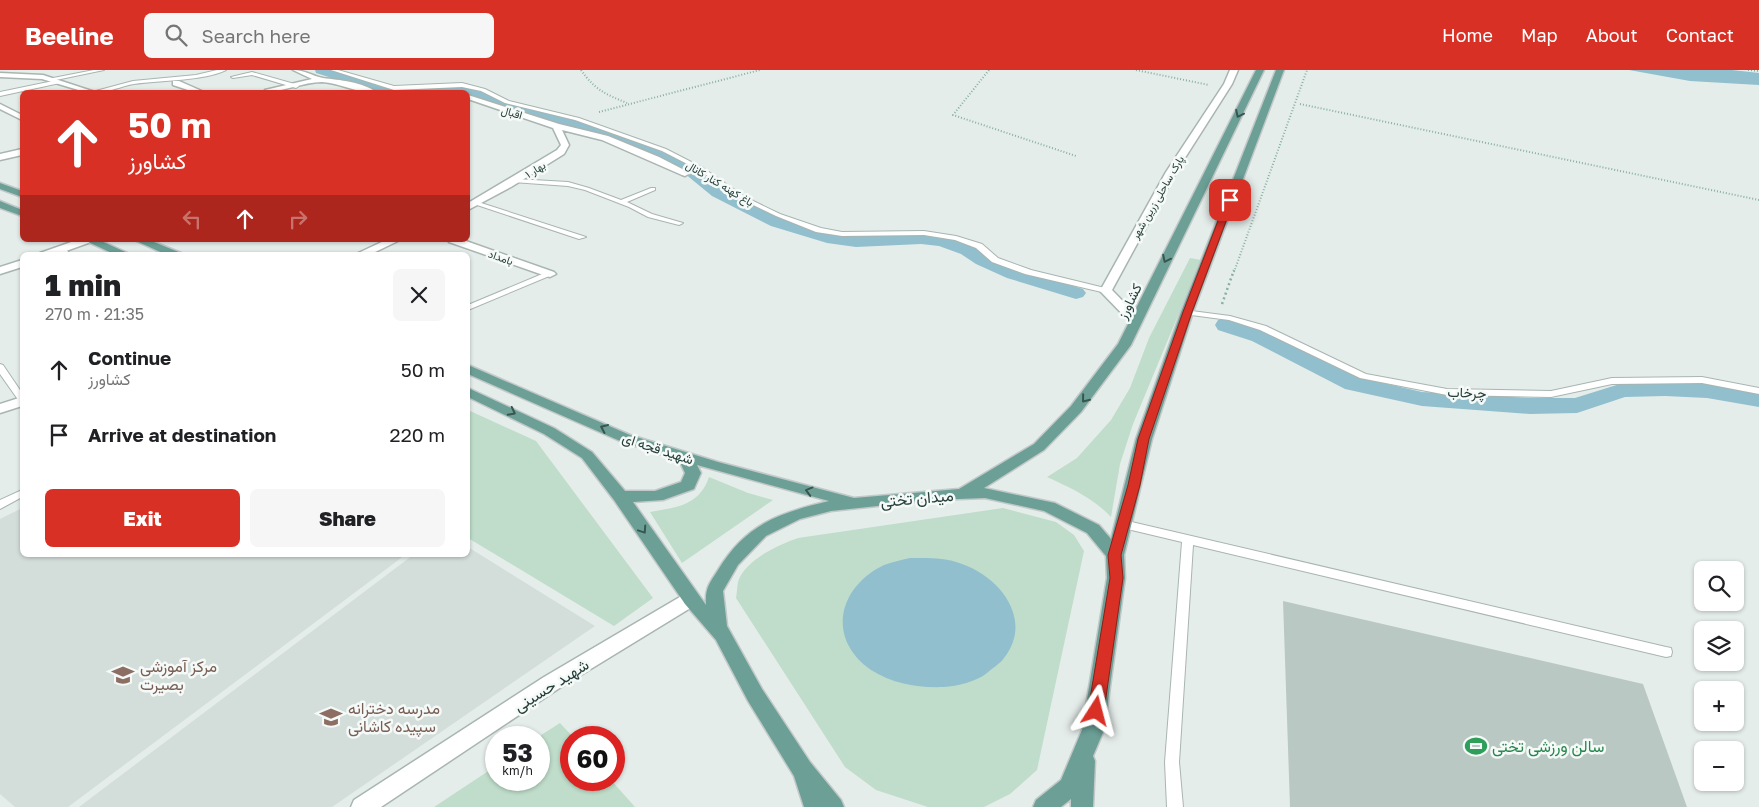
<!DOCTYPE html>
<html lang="en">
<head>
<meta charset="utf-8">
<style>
  body { margin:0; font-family:"Golos Text",Vazirmatn,sans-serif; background:#f6f6f6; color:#202124; height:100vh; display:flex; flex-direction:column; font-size:19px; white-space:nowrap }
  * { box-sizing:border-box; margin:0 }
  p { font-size:16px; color:#757577 }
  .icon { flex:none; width:28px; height:28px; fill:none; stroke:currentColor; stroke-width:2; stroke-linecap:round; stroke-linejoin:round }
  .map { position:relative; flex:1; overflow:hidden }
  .details { position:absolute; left:20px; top:182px; width:450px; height:305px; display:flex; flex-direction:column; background:#fff; border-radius:8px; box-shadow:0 1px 4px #0004 }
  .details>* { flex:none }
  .hud { position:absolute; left:20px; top:20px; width:450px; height:152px; border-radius:8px; box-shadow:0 1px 4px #0004; background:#d93025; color:#fff; overflow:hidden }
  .buttons { position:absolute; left:1694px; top:491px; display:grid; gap:10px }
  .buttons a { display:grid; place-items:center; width:50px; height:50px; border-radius:8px; background:#fff; box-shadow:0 1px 4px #0004; font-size:25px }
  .speed { position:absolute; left:485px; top:656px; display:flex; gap:10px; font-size:25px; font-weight:700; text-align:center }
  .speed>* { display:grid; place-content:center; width:65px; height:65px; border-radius:50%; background:#fff; box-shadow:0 1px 4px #0004; line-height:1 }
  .speed small { font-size:12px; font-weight:400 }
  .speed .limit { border:8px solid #d22; background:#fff; color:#111 }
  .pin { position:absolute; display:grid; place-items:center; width:42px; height:42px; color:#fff; margin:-21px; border-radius:10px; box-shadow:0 2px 8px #0006 }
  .me { position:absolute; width:55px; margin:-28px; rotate:9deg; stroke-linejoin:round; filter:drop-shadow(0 0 4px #0008) }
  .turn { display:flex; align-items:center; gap:18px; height:105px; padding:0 25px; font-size:22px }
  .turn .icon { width:65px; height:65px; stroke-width:2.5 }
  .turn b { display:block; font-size:35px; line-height:42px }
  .lanes { display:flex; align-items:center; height:48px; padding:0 25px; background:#0003; justify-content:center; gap:25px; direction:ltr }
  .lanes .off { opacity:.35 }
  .round { display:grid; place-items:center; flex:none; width:52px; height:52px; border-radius:8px; background:#f6f6f6 }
  .summary { display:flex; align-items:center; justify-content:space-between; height:85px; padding:0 25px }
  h1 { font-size:30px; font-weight:800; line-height:38px }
  .primary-button { display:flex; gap:10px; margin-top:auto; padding:10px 25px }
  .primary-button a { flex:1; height:58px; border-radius:8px; background:#d93025; color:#fff; font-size:20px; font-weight:800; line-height:58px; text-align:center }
  .primary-button a+a { background:#f6f6f6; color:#202124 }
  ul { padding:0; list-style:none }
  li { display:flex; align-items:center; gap:15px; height:65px; padding:0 25px }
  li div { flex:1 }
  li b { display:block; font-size:19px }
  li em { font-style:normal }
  header { display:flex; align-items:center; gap:30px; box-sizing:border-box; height:70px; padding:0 25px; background:#d93025; color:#fff }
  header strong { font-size:24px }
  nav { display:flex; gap:28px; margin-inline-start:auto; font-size:18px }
  .search { width:350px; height:45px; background:#f6f6f6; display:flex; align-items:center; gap:12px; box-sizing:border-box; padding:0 18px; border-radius:8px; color:#757577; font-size:19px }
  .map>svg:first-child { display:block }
  .built { fill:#d3ddd9 }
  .green { fill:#bfddca }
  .water { fill:#91bfce }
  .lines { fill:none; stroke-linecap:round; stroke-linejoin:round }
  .canal { fill:#91bfce; fill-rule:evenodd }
  .building { fill:#bac8c3 }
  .service-casing { stroke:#a8b5b1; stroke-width:2 }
  .minor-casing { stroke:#a8b5b1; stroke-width:3 }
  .tertiary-casing { stroke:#a8b5b1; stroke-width:3 }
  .primary-casing { stroke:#c2c9c8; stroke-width:3 }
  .path-far1 { stroke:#87afa6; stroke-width:2; stroke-dasharray:1 2; stroke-linecap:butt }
  .path { stroke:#87afa6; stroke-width:2.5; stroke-dasharray:2 3; stroke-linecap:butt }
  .service { fill:#fff; fill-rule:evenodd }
  .minor { fill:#fff; fill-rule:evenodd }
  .tertiary { fill:#fff; fill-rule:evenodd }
  .primary { fill:#6ca097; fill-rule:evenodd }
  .oneway { stroke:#375650 }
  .route { fill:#d93025; stroke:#8d1f18 }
  .labels { text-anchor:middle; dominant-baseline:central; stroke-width:5; stroke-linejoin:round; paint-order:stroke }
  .far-street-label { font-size:11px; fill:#253e39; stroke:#f5faf8 }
  .street-label { font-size:14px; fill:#253e39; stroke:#f5faf8 }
  .near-street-label { font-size:16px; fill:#253e39; stroke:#f5faf8 }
  .near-education-label { font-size:16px; fill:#785e54; stroke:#f5faf8; text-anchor:start }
  .near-leisure-label { font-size:16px; fill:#27864d; stroke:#f5faf8; text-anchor:start }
</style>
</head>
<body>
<header>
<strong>Beeline</strong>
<div class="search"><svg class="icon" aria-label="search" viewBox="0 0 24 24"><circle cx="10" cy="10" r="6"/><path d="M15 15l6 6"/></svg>Search here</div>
<nav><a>Home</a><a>Map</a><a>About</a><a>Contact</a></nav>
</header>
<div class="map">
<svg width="1759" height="737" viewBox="0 0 1759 737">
  <rect width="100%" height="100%" fill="#e5edea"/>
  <!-- built -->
  <path class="built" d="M22 438V485H405L68 737H15L0 724V449Z
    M468 477 595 556 332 737H79L413 485H468Z"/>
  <!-- green -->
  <path class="green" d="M1190 188 1201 190 1133 354 1120 394 1111 447C1093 428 1071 418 1047 407L1077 388 1111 350 1130 318 1149 268Z
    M468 340 536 371 653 528 614 556 468 468Z
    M709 407 748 423 773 430 682 493 650 442C677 437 699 436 709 407Z
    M1003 438 1056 452 1074 465 1084 481 1037 700 1010 724 984 737H928L876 720 845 697 736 528C737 523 737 517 738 512 745 490 778 475 798 468Z
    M560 653 573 667 571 668V710H611L635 737H434L496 696V710H539L538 667Z"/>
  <!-- water -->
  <path class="water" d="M1629 0H1732L1759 3V15L1690 11Z
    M910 488C927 488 945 487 962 494 1000 507 1034 550 1004 588 1000 594 992 598 987 603 976 612 957 616 944 617 918 618 893 614 871 600 826 569 838 517 884 495 892 492 901 490 910 488Z"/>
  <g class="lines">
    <!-- canal -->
    <path class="canal" d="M315 0H334L383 16 455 13 472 17 521 36 583 51 640 72 696 97 724 118 783 148 829 162 856 165 921 162 942 165 975 176 990 186 1021 200 1083 219 1086 223 1083 227 1076 229 1007 208 976 194 961 184 939 176 921 174 856 177 827 173 771 156 712 126 684 103 628 78 573 57 511 42 468 25V22H376L316 3Z
      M1226 248 1268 261 1362 308 1422 322 1530 328H1575L1623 313 1665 312 1707 314 1759 323V337L1707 328 1665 326 1625 327 1577 343 1530 344 1422 336 1345 319 1252 271 1218 260 1215 255 1218 250Z"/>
  </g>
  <!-- building -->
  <path class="building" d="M1283 531 1643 614 1687 737H1290Z"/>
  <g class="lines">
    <!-- service casing -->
    <g class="service-casing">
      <path id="service" d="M94 0H104L51 11 48 9Z
        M217 0H226C205 11 160 10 134 14 121 16 106 24 92 22L133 11 196 5Z
        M331 0H338L394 16 462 13 485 19 509 31 579 48 666 79 703 98 745 127 780 144 821 158 842 162 924 161 956 166 982 174 998 188 1031 200 1109 219 1110 221 1106 223 1025 204 992 192 976 178 955 170 924 165 842 166 816 162 776 146 741 129 699 100 662 81 575 50 505 33 481 21 462 17 394 20Z
        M252 2 298 15 299 16 296 18 252 5 233 8 231 7Z
        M58 10 60 13 0 26V22Z
        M515 109 568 112 589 118 621 130 651 118H655V120L627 132 652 144 683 153 679 155 648 147 629 137 585 120 568 116 513 112V110Z
        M474 132H478L586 167 579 169 474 134Z
        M58 177H64L71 185H63L57 179Z
        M547 202H550L554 204 468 240V235Z
        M1184 240 1230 246 1266 256 1366 304 1447 319 1551 321 1612 308 1702 307 1759 318V324L1702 313 1612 314 1551 327 1447 325 1360 308 1260 260 1229 250 1184 244Z
        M0 294 3 295 22 323V332L19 331 0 304Z
        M22 420V427L0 439V430Z
        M1123 450 1666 577 1671 578 1672 582 1671 586 1666 587 1193 475 1179 692 1183 737H1167L1165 692 1182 472 1119 457 1117 454 1119 451Z"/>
    </g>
    <!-- minor casing -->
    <g class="minor-casing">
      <path id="minor" d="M293 0C305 0 312 6 323 8 339 10 363 12 376 22 358 24 341 13 322 12 303 12 284 22 264 22L265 20 312 9Z
        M0 3 43 5 95 22H85L42 9 0 7Z
        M173 11H179L204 22H194L173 15Z
        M468 25 559 54 608 66 659 87 690 103 685 106 682 105 602 70 562 60 569 75 564 84 511 117 468 140V133L557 80 561 75 553 58 468 29Z
        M0 34 22 45V50L0 39Z
        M22 79V85L0 90V84Z
        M77 170H92L91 172 55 185H38L40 183Z
        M386 170H400L369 185H354Z
        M448 170H463L554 202 556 204 550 207 546 206 449 172Z
        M22 190V197L0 204V197Z
        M22 327V336L0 343V334Z
        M691 522 697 524 700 529 697 534 558 619 381 737H351L354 730 544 607 685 524Z"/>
    </g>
    <!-- tertiary casing -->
    <g class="tertiary-casing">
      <path id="tertiary" d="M1230 0H1238L1232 14 1176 102 1112 220 1142 251 1140 254H1132L1100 221 1166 102 1224 14Z"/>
    </g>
    <!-- primary casing -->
    <g class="primary-casing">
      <path id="primary" d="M1256 0H1264L1131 275 1081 342 1044 380 984 418 1055 433 1099 455 1111 469 1136 369 1181 242 1276 0H1284L1193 242 1152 369 1124 485 1125 508 1104 660 1093 686 1095 691 1093 737H1071V729L1061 737H1033L1036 730 1061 710 1082 660 1107 508 1106 486 1087 463 1044 441 985 428 933 430 831 441 800 449 766 466 738 495 723 521 727 556 762 619 810 692 841 730 844 737H804L794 706 748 631 716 570 685 534 614 430 582 388 544 364 468 327V318L554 358 592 382 625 421H655L681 412 685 403 679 390 620 371 468 304V295L630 365 718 392 854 428 959 419 1034 374 1071 336 1118 274ZM697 395 829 431C779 443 746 454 718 500 709 514 705 518 706 535L633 432 663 430 694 419 701 403Z
        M0 113 22 121V127L0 119Z
        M0 131 22 140V146L0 138Z
        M84 170H99L132 185H116Z
        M134 170H149L181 183 183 185H167Z"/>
    </g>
    <!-- path-far1 -->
    <path class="path-far1" d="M581 0C595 20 605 24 627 33
      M989 0 953 45 1076 86
      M1136 0 1209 15
      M1748 0 1759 1
      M1300 34 1759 130
      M599 42 760 0
      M1234 202 1307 0"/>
    <!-- path -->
    <path class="path" d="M1222 234 1234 200"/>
    <!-- service -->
    <use href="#service" class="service"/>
    <!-- minor -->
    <use href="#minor" class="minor"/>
    <!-- tertiary -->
    <use href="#tertiary" class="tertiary"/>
    <!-- primary -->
    <use href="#primary" class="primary"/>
  </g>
  <!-- one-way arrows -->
  <defs><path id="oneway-chevron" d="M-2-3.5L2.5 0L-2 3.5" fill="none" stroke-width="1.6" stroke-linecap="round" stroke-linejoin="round" transform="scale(1.25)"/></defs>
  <g class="oneway">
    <use href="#oneway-chevron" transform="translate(1239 44) rotate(116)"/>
    <use href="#oneway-chevron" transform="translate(1166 189) rotate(116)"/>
    <use href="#oneway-chevron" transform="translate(1085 329) rotate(129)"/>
    <use href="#oneway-chevron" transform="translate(512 342) rotate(27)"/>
    <use href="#oneway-chevron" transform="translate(604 358) rotate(-156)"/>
    <use href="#oneway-chevron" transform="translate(809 421) rotate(-165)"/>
    <use href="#oneway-chevron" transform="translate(643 460) rotate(56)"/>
  </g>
  <!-- route -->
  <path class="route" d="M1230 128 1234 130 1192 242 1149 369 1140 415 1121 485 1123 508 1104 641 1102 646 1096 648 1091 646 1088 641 1110 508 1108 485 1128 415 1138 369 1183 242 1226 130Z"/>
  <!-- icons -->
  <defs>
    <g id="school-bare" transform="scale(1.725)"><path d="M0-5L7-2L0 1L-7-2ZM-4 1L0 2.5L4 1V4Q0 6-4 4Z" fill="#8d6e63" stroke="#f5faf8" stroke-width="2.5" paint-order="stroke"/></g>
    <g id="stadium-bare" transform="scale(1.725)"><path d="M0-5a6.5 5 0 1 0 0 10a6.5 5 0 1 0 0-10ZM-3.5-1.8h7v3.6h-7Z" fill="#2e9e5b" stroke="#f5faf8" stroke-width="2.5" paint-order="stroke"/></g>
  </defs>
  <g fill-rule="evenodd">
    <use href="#school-bare" x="123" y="605"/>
    <use href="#school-bare" x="331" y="647"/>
    <use href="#stadium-bare" x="1476" y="676"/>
  </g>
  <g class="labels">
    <!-- far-street labels -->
    <g class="far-street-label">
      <text transform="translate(512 42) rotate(16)">اقبال</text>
      <text transform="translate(535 99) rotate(-32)">بهار ۱</text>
      <text transform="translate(720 113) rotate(31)">باغ کهنه کنار کانال</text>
      <text transform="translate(1157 127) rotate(-60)">پارک ساحلی زرین شهر</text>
      <text transform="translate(501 187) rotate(19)">بامداد</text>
    </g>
    <!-- street labels -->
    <g class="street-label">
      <text transform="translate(1129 231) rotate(-64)">کشاورز</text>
      <text transform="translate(1467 322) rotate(2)">چرخاب</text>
      <text transform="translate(658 378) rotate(18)">شهید قجه ای</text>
    </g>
    <!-- near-street labels -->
    <g class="near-street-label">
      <text transform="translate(917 428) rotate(-5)">میدان تختی</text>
      <text transform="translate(551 615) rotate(-32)">شهید حسینی</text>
    </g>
    <!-- near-education labels -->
    <g class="near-education-label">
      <text x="140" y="596">مرکز آموزشی<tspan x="140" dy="18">بصیرت</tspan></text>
      <text x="348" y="638">مدرسه دخترانه<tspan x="348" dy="18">سپیده کاشانی</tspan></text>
    </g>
    <!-- near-leisure labels -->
    <g class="near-leisure-label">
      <text x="1492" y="676">سالن ورزشی تختی</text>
    </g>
  </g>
</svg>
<div class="buttons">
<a><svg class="icon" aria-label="search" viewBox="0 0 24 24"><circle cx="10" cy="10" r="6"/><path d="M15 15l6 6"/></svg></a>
<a><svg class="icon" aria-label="layers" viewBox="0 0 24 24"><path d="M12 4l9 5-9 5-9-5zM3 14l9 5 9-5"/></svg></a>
<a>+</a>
<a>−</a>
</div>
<div class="speed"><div>53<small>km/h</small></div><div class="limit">60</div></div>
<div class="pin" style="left:1230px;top:130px;background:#d93025"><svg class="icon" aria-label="arrive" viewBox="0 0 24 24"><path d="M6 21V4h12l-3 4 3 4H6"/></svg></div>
<svg class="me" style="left:1096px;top:641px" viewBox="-20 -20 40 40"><path d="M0-17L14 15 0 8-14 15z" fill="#d93025" stroke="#fff" stroke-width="4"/></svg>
<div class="hud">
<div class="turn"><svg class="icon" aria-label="ahead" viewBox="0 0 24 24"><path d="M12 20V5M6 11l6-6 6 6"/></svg><div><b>50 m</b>کشاورز</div></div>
<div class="lanes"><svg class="icon off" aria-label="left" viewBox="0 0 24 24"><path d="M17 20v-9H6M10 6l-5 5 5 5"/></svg><svg class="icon" aria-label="ahead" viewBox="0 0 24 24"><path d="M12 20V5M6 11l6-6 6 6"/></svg><svg class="icon off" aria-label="right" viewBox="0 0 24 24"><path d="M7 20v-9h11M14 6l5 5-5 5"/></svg></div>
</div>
<section class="details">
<div class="summary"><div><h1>1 min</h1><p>270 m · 21:35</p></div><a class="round"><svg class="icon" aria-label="close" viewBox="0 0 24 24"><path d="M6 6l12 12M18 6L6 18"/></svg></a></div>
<ul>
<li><svg class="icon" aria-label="ahead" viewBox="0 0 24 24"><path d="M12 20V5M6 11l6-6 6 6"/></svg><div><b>Continue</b><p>کشاورز</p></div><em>50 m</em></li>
<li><svg class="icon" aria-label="arrive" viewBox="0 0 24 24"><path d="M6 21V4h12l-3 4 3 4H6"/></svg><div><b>Arrive at destination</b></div><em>220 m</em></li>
</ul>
<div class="primary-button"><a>Exit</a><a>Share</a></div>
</section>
</div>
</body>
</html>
